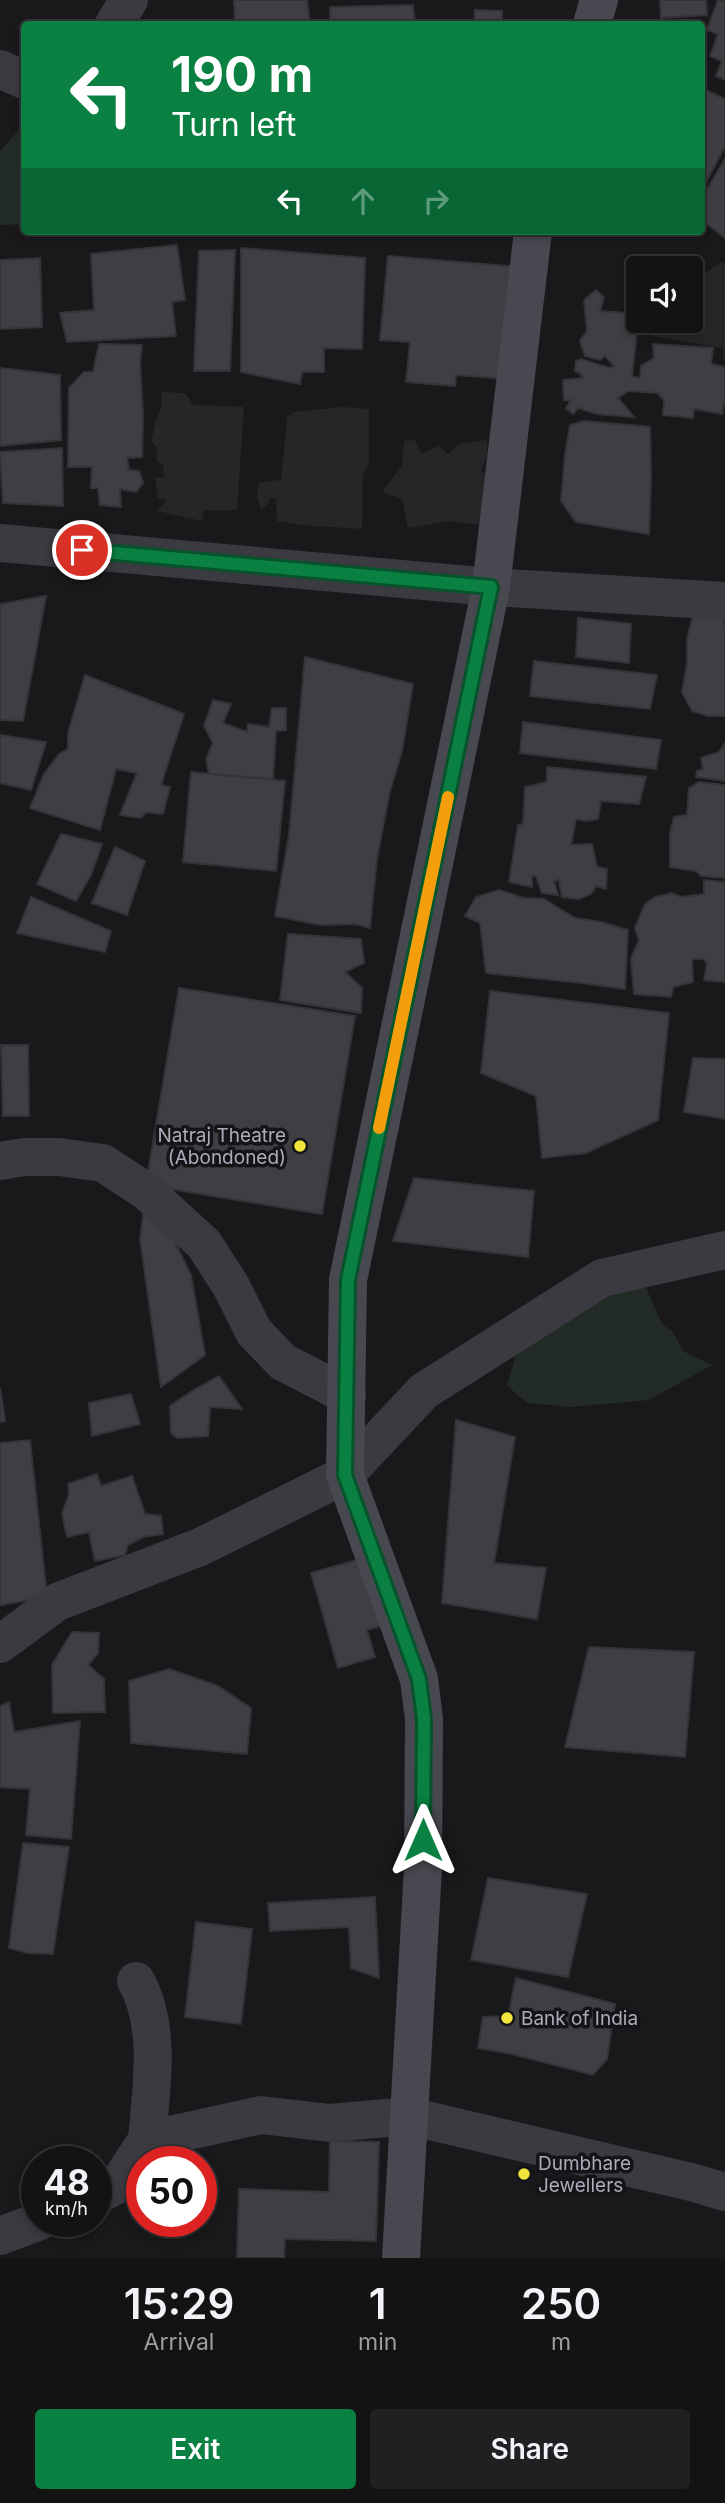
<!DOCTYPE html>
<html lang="en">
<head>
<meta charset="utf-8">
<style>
  body { margin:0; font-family:Inter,sans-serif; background:#202022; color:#f1f3f6; height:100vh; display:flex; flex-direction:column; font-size:26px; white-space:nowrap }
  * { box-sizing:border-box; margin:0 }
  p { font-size:23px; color:#9d9ea0 }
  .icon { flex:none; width:38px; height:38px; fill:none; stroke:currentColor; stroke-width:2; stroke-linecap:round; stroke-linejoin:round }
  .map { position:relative; height:2258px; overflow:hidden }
  .panel { display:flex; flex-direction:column; background:#131314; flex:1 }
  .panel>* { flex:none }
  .top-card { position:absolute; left:21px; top:21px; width:684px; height:214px; border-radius:7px; box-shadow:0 4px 10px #0003,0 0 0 2px #323234; background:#0b8043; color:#fff; overflow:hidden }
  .tools { position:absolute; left:626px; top:256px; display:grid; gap:14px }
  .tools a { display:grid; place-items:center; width:77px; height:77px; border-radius:7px; background:#131314; box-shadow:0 4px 10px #0003,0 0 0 2px #323234; font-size:35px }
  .speed { position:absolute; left:21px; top:2146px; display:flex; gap:14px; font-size:35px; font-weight:700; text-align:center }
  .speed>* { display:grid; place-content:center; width:91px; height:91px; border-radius:50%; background:#131314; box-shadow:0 4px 10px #0003,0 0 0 2px #323234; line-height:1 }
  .speed small { font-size:18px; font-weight:400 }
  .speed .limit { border:10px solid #d22; background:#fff; color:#111 }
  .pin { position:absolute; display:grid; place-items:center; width:60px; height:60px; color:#fff; margin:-30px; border:4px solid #fff; border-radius:50%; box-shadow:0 2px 7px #0007 }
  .me { position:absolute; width:77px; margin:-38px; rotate:0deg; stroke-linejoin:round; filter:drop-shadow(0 0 5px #0008) }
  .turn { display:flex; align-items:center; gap:24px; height:147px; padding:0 35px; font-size:32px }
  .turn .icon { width:91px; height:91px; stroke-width:2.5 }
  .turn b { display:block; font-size:49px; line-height:60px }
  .lanes { display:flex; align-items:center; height:66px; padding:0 35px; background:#0003; justify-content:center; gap:35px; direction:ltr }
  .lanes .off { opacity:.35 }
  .eta { display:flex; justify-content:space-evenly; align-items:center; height:119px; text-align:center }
  .eta b { font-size:42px; font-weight:600; line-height:49px }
  .action { display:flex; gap:14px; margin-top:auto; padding:14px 35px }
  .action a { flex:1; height:80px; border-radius:7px; background:#0b8043; color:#fff; font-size:28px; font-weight:600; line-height:80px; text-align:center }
  .action a+a { background:#202022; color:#f1f3f6 }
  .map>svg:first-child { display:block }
  .built { fill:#262528 }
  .green { fill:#232b26 }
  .building { fill:#3f3e42; stroke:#343337; stroke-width:2 }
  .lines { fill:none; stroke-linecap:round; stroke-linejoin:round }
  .minor { stroke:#3b3a40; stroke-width:38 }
  .tertiary { stroke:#3b3a40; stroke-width:38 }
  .secondary { stroke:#484850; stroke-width:38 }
  .route-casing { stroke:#07532c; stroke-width:18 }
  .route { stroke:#0b8043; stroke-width:12 }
  .slow { stroke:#f59e0b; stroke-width:12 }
  .poi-dot { fill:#f1e53b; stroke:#141416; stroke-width:2.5 }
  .labels { text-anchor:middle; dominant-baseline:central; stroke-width:7; stroke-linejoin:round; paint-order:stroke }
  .poi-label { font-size:19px; fill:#abacba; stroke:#141416; text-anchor:start }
</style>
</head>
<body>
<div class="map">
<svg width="725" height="2258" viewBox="0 0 725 2258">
  <rect width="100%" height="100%" fill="#19191b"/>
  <!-- built -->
  <path class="built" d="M721 262 725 264V359H723V348L651 336 655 320H691V283Z
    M161 392 185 393 193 405 244 407 237 510H204L202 521 157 511 167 500 158 498 155 477H164L163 464 157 462V448L151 441 156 420 162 406Z
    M343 407 369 409V462L363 474 362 529 302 525 277 521 276 499 270 498 267 505 261 510 257 496 259 482 281 480 287 417 293 412Z
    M415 440 422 454 438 446 448 454 461 443 487 440V455L481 471 491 479 485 488 479 525 449 521 408 528 402 499 382 492 402 466 404 441Z"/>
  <!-- green -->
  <path class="green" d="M24 124V224L0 225V151Z
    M637 1280 646 1288 662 1324 673 1332 683 1351 712 1365 649 1400 571 1407 527 1403 507 1386 517 1350Z"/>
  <!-- building -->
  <path class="building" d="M234 0H307L310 24H235Z
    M660 0H706L707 15 661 18Z
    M718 0 725 1V80L716 76 722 61 710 56 718 34 707 30Z
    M413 5 415 24H330V7Z
    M475 10 502 11V24H459V21L474 22Z
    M702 88 725 99V146L702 190Z
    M725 159V238L702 220V198Z
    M177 245 185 300 172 302 176 336 67 342 60 313 94 310 91 254Z
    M241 248 365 258 362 349 324 348V372H302L300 384 241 372Z
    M235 250 230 371H194L199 251Z
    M388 256 519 267 509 379 456 375 455 386 406 382 410 342 380 340Z
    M40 258 42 327 0 329V260Z
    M596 290 604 297 600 311 626 313 638 321 632 377 640 378 641 366 654 358 653 344 713 348 711 364 725 367V399L722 414 694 409 693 418 663 415 664 400 658 393 628 391 618 398 634 417 597 414 578 408 573 414 566 408 571 400H564L563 380 583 378 580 373 575 371 576 361 581 359 610 368 614 366 605 356 600 360 585 356 580 341 587 331 584 300Z
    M99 344 142 345 140 363 143 415 142 457 127 458 129 470 139 471 143 483 136 492 120 489 121 507 100 505 98 488H91L92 467H68L69 388 84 372H93Z
    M0 368 60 375 61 440 0 446Z
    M584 421 650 427 651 478 649 534 576 522 561 501 565 455 570 425Z
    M62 448 63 506 3 503 0 452Z
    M46 596 23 721 0 720V604Z
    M696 604 721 606 725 629V716H708L692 711 682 692 687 664V639Z
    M578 618 631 624 629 663 576 657Z
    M305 657 413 684 402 751 390 791 377 858 370 928 355 924 320 925 275 916 289 835Z
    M534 661 657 675 650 709 530 696Z
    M85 675 184 714 161 785 170 787 163 814 146 812 141 818 120 815 137 773 116 769 100 830 30 808 44 774 59 754 68 749V733Z
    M213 700 231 704 223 723 247 732 248 724 269 727 272 708H286V730L276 731 273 779 209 774 206 759 213 743 204 726Z
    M523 722 661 740 656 769 520 753Z
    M0 735 46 742 31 790 0 783Z
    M725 743V781L696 777 697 771 703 769 701 758 719 752Z
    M547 767 646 777 639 804 601 801 598 819 586 821 576 819 571 845 592 844 597 867 607 869 606 889 596 886 591 894 579 899 562 897 559 880 554 881 558 895 542 893 536 876H532V887L509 882 518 825 523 824 525 787 547 782Z
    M191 772 285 781 276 871 183 862Z
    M699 782 725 785V878L701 876 696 871 670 867V833L674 817 687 815 689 788Z
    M61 834 102 844 91 875 76 901 37 884Z
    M115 847 145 861 127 915 92 903Z
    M704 880 725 882V982L704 980 707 963 703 959H692L693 982 673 987 671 997 634 994 631 959 639 940 635 928 645 904 655 897 672 893 681 897 704 894Z
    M499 890 524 898 544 899 575 918 601 922 628 930 625 989 582 983 486 973 480 923 465 916 476 897Z
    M31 897 111 931 105 952 17 933Z
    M288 934 361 939 364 963 345 972 362 988 361 1013 280 1000Z
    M179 988 355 1016 322 1214 146 1185Z
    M490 991 669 1013 658 1120 586 1153 542 1158 536 1096 481 1073Z
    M1 1045H28L29 1116H3Z
    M693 1058 725 1059V1119L684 1112Z
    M414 1178 534 1191 528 1257 393 1241Z
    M144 1209 163 1218 191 1275 205 1355 161 1387 140 1239Z
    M219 1376 242 1409 210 1407 208 1436 177 1438 171 1433 170 1406 192 1391Z
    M0 1388 5 1421 0 1422Z
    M131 1394 140 1424 92 1436 89 1403Z
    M456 1420 515 1437 494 1563 546 1568 537 1619 442 1603Z
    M30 1440 47 1597 0 1605V1443Z
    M97 1474 101 1486 132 1476 145 1514 161 1516 163 1534 143 1537 128 1545 125 1555 95 1561 89 1532 67 1537 62 1514 69 1494 68 1484Z
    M364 1558 383 1625 367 1630 375 1657 338 1668 311 1573Z
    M72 1632 99 1633 98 1653 88 1665 104 1679 105 1712 53 1713 52 1665Z
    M589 1647 694 1652 685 1757 565 1747Z
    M169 1669 218 1686 251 1708 247 1754 131 1743 129 1681Z
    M9 1702 14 1732 80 1721 71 1839 26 1835 30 1789 0 1787V1706Z
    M23 1843 69 1847 53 1954 28 1953 9 1948Z
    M488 1878 587 1894 568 1977 471 1960Z
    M375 1897 379 1978 351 1968 349 1927 270 1931 268 1903Z
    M196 1922 252 1929 241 2024 185 2017Z
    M516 1978 615 2004 607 2059 593 2075 512 2054 478 2048 483 2017 508 2016Z
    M330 2141 379 2142 376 2241 285 2239 284 2258H237L239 2189 329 2192Z"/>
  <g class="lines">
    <!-- minor -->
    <path class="minor" d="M114 24 129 0
      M0 69 24 80
      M0 1161 24 1157H59L103 1163 147 1192 204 1244 231 1286 254 1332 283 1362 347 1395
      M0 1644 57 1602 200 1547 345 1475 424 1391 602 1278 725 1250
      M136 1981C162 2027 151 2090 147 2140
      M96 2196 118 2184 147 2140 261 2115 330 2123 409 2116 695 2183 725 2192
      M0 2236 40 2221"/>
    <!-- tertiary -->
    <path class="tertiary" d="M0 543 491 587 725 601"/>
    <!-- secondary -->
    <path class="secondary" d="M592 24 599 0
      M401 2258 423 1868 424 1719 419 1679 345 1475 348 1280 491 587 533 231"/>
  </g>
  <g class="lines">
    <!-- route casing -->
    <g class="route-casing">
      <path id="route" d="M82 550 491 587 348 1280 345 1475 419 1679 424 1719 423 1840"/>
    </g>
    <!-- route -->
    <use href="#route" class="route"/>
    <!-- slow -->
    <path class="slow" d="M379 1128 448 797"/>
  </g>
  <!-- markers -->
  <g class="poi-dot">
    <circle cx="300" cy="1146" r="7"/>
    <circle cx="507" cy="2018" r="7"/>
    <circle cx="524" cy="2174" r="7"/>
  </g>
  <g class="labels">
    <!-- poi labels -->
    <g class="poi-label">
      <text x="286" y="1135" text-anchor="end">Natraj Theatre<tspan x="286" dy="22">(Abondoned)</tspan></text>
      <text x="521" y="2018">Bank of India</text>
      <text x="538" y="2163">Dumbhare<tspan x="538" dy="22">Jewellers</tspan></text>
    </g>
  </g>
</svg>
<div class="tools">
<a><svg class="icon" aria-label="sound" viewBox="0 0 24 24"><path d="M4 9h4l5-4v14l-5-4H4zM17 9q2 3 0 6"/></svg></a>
</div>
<div class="speed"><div>48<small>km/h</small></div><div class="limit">50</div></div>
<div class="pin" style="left:82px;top:550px;background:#d93025"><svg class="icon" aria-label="arrive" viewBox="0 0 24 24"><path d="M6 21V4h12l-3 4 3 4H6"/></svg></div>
<svg class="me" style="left:423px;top:1840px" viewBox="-20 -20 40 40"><path d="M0-17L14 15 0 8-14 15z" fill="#0b8043" stroke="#fff" stroke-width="4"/></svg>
<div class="top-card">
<div class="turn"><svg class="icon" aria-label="left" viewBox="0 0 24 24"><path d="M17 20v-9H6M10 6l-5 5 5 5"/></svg><div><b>190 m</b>Turn left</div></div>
<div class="lanes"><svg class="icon" aria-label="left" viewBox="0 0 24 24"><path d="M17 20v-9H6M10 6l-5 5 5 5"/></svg><svg class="icon off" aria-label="ahead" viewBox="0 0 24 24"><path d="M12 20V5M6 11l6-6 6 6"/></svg><svg class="icon off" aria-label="right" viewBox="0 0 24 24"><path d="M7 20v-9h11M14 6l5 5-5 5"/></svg></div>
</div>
</div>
<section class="panel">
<div class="eta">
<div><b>15:29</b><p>Arrival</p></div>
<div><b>1</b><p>min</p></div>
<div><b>250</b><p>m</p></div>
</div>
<div class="action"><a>Exit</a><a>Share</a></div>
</section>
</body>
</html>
